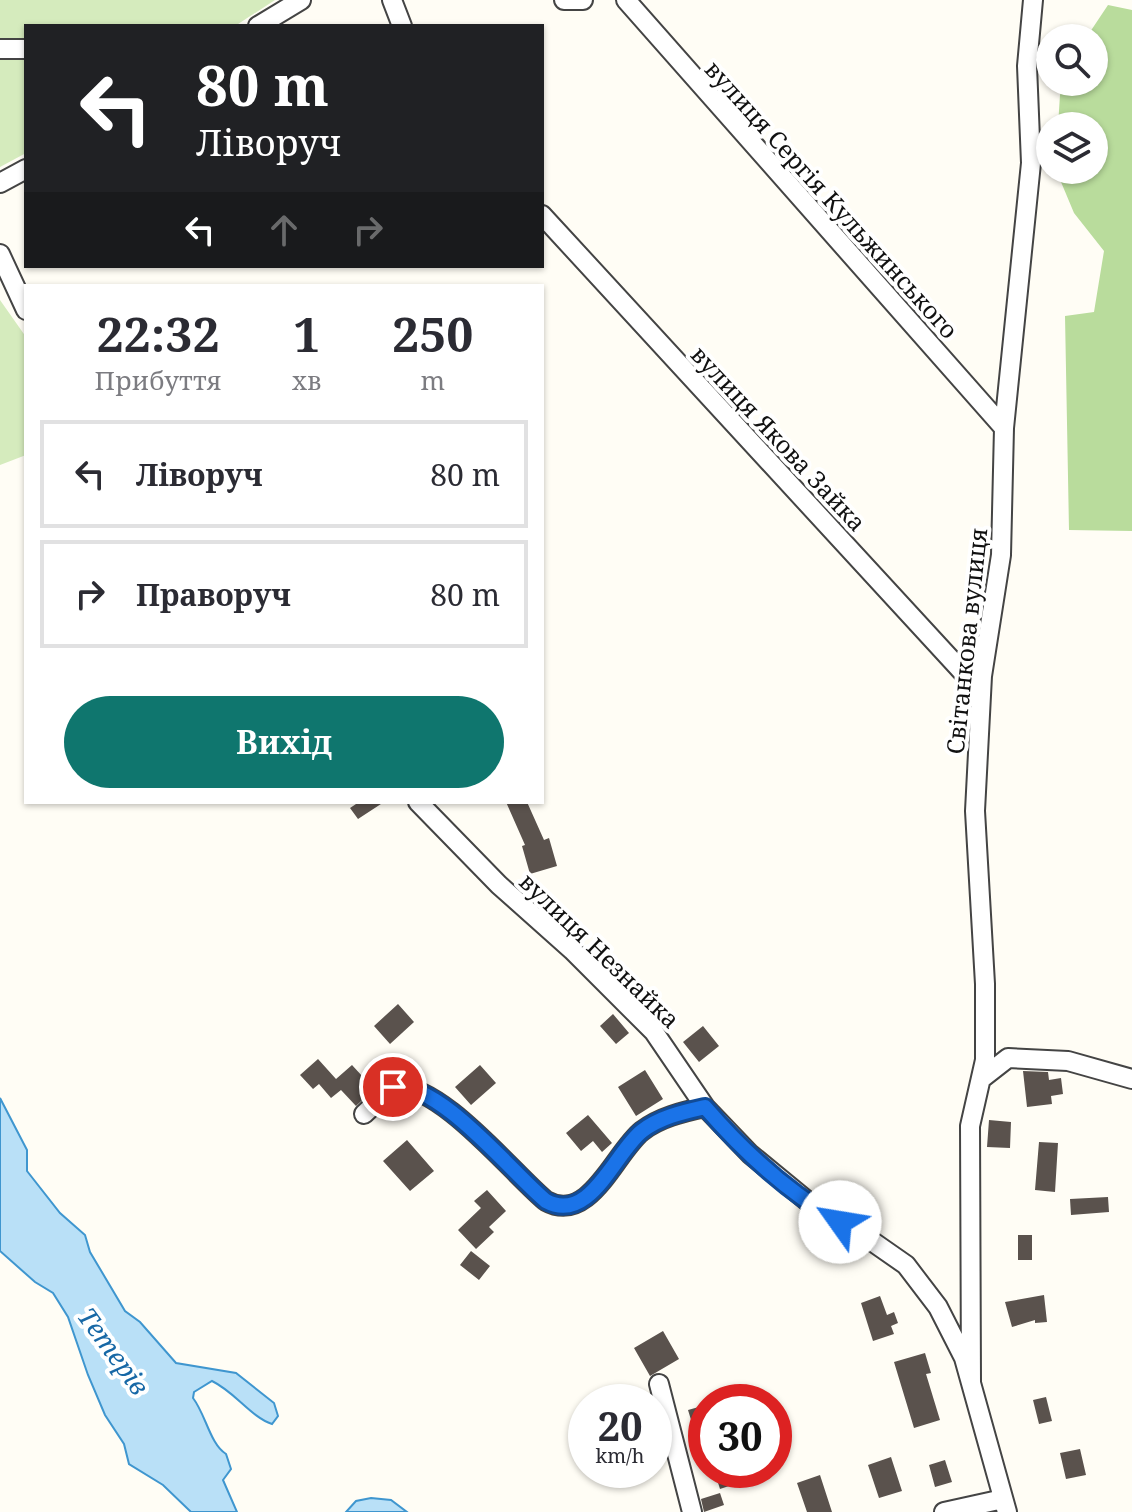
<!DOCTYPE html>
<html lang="uk">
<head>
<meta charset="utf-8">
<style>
  body { margin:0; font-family:"Noto Serif",serif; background:#f2f2f3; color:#2b2b33; height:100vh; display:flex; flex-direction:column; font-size:30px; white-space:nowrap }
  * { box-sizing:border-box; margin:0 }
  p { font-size:26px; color:#7c7c81 }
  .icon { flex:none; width:44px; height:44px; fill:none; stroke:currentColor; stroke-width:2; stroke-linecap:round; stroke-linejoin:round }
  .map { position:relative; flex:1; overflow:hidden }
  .side { position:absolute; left:24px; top:284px; width:520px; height:520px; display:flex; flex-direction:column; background:#fff; border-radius:0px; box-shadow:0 2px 6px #0004 }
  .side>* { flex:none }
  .guide { position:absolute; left:24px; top:24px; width:520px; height:244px; border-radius:0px; box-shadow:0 2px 6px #0004; background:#202124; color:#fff; overflow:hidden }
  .controls { position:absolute; left:1036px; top:24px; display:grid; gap:16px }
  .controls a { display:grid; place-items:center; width:72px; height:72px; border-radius:50%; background:#fff; box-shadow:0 2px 6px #0004; font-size:40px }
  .speed { position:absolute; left:568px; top:1384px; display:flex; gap:16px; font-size:40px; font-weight:700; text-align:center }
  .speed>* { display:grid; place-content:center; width:104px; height:104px; border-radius:50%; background:#fff; box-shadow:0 2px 6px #0004; line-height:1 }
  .speed small { font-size:20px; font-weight:400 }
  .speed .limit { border:12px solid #d22; background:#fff; color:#111 }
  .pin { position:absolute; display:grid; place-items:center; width:68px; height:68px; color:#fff; margin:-34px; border:4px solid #fff; border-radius:50%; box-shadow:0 2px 8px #0007 }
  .me { position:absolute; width:88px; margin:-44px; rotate:302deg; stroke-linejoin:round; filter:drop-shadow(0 0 6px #0008) }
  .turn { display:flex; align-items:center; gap:28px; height:168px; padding:0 40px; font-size:36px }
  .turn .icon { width:104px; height:104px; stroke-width:2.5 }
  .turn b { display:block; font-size:56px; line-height:68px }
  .lanes { display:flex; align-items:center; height:76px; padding:0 40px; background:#0003; justify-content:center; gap:40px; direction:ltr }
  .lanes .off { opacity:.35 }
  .eta { display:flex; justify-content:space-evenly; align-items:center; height:136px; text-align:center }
  .eta b { font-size:48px; font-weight:700; line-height:56px }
  .action { display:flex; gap:16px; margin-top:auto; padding:16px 40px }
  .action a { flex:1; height:92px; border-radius:48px; background:#0f766e; color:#fff; font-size:32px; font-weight:700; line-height:92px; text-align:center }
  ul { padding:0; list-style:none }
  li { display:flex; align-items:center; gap:24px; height:108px; margin:0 16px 12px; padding:0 24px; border:4px solid #e1e1e2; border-radius:0px }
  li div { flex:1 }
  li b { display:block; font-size:30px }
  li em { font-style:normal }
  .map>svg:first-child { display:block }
  .green { fill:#d5ebbd }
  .forest { fill:#b9dc9c }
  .water { fill:#b9e0f7; stroke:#3f96cf; stroke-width:2 }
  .building { fill:#5a524d }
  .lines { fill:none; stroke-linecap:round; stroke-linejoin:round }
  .street-casing { stroke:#444; stroke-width:22 }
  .street { stroke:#fff; stroke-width:18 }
  .route-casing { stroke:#114b97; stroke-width:20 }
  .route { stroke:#1a73e8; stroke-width:14 }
  .labels { text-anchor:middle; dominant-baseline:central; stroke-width:8; stroke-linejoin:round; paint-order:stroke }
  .street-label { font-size:24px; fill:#111; stroke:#fff }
  .water-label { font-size:26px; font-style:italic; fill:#1768a6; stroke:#fff }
</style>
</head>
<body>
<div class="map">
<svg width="1132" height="1512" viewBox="0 0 1132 1512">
  <rect width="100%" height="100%" fill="#fffdf5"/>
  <!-- green -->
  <path class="green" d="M0 0H275L235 26H26V153L0 167Z
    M0 300 26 337V455L0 465Z"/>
  <!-- forest -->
  <path class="forest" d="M1108 5 1132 10V531L1069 530 1065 316 1094 312 1104 251 1074 213 1056 170H1094V126H1058L1060 95 1066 82H1094V38H1086Z"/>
  <!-- water -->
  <path class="water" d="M0 1098 27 1150V1171L60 1213 85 1235 90 1252 125 1311 140 1322 176 1363 236 1373 274 1403 278 1416 272 1424C251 1417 235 1392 212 1381L194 1392 193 1398C206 1415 210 1444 226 1454L231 1469 223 1480 237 1512H191L163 1485 129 1464 124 1444 105 1415 88 1375 68 1317 53 1293 35 1282 0 1251Z
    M371 1498 391 1500 407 1512H346L356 1501Z"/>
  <!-- building -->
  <path class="building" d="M359 802H384L358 819 350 808Z
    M506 802H527L544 840 549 838 557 866 530 874 522 846 525 845Z
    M398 1004 414 1022 390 1044 374 1026Z
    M613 1014 629 1033 616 1044 600 1026Z
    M703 1026 719 1046 699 1062 683 1042Z
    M318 1059 336 1079 352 1065 374 1089 356 1106 341 1090 331 1098 319 1084 313 1089 300 1075Z
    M480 1065 496 1083 471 1105 455 1087Z
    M645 1070 663 1099 636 1116 618 1087Z
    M1023 1071 1048 1072 1049 1080 1061 1078 1063 1094 1051 1096 1052 1104 1027 1107Z
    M588 1115 612 1143 602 1152 593 1141 581 1151 566 1133Z
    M989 1120 1011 1122 1010 1148 987 1147Z
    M407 1140 434 1171 410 1191 383 1161Z
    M1039 1142 1058 1143 1055 1192 1035 1190Z
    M487 1190 506 1211 489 1227 494 1232 476 1249 458 1230 481 1208 474 1201Z
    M1108 1197 1109 1212 1071 1215 1070 1199Z
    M1018 1235H1032V1260H1018Z
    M471 1251 490 1266 479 1280 460 1265Z
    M1044 1295 1047 1322 1035 1323V1320L1012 1327 1005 1302Z
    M880 1296 887 1315 894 1312 898 1323 891 1326 894 1334 873 1341 861 1303Z
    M663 1331 679 1359 650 1376 634 1348Z
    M925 1353 931 1373 926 1374 940 1420 914 1428 894 1362Z
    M1046 1397 1052 1421 1039 1424 1033 1400Z
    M706 1405V1459H703L688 1410Z
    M1080 1449 1086 1475 1066 1479 1060 1453Z
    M891 1457 902 1491 879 1498 868 1465Z
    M945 1460 952 1482 935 1487 929 1465Z
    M714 1470H744L747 1480 720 1489Z
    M820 1475 832 1512H807L797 1483Z
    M720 1493 724 1505 704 1512 701 1499Z"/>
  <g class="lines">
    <!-- street casing -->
    <g class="street-casing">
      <path id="street" d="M392 0 402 26
        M564 0H583
        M626 0 1004 428
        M258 26 301 0
        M0 49H26
        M0 183 26 169
        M542 215 981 692
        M0 254 26 310
        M418 802 499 885 572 950 654 1032 705 1107 750 1154 817 1209 863 1235 906 1265 938 1307 964 1358 1007 1512
        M981 1079 1008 1058 1068 1061 1132 1079
        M364 1114 393 1087C439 1081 512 1173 546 1201 590 1225 615 1152 642 1131 660 1117 683 1112 705 1107
        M971 1383 970 1126 985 1060V984L975 811 982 676 1001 555 1004 428 1031 163 1027 66 1033 0
        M659 1384 692 1512
        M944 1512 1003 1499"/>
    </g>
    <!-- street -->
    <use href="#street" class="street"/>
  </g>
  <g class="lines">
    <!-- route casing -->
    <g class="route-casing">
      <path id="route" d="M393 1087C439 1081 512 1173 546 1201 590 1225 615 1152 642 1131 660 1117 683 1112 705 1107 743 1151 788 1193 840 1222"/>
    </g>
    <!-- route -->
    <use href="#route" class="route"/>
  </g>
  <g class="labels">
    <!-- street labels -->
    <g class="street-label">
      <text transform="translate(832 199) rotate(48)">вулиця Сергія Кульжинського</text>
      <text transform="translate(779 438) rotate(47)">вулиця Якова Зайка</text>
      <text transform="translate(966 641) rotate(-84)">Світанкова вулиця</text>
      <text transform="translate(600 950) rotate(44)">вулиця Незнайка</text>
    </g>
    <!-- water labels -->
    <g class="water-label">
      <text transform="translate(114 1351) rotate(54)">Тетерів</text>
    </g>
  </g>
</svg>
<div class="controls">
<a><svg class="icon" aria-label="search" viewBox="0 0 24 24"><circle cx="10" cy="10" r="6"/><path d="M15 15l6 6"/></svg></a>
<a><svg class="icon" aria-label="layers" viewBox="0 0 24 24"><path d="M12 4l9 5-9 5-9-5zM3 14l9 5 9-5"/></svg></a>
</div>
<div class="speed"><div>20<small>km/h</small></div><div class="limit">30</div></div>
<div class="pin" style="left:393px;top:1087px;background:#d93025"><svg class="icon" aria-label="arrive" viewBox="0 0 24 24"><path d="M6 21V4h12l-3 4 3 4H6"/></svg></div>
<svg class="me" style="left:840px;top:1222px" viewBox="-20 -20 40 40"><circle r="19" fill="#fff"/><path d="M0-13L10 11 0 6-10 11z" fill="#1a73e8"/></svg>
<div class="guide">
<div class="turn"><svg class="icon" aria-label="left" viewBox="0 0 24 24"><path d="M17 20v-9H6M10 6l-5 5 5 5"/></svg><div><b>80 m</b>Ліворуч</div></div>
<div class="lanes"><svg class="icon" aria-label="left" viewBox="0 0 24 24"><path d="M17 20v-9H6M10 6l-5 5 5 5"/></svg><svg class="icon off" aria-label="ahead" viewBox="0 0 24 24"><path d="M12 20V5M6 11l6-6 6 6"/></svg><svg class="icon off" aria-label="right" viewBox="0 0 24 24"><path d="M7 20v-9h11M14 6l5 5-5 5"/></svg></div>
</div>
<section class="side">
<div class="eta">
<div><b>22:32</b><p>Прибуття</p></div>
<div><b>1</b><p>хв</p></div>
<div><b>250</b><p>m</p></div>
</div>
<ul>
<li><svg class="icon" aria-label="left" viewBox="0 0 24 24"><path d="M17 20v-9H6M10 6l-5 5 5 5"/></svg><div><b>Ліворуч</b></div><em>80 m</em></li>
<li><svg class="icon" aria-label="right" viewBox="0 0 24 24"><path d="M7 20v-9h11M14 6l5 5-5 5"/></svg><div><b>Праворуч</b></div><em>80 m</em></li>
</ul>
<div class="action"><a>Вихід</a></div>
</section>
</div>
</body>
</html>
